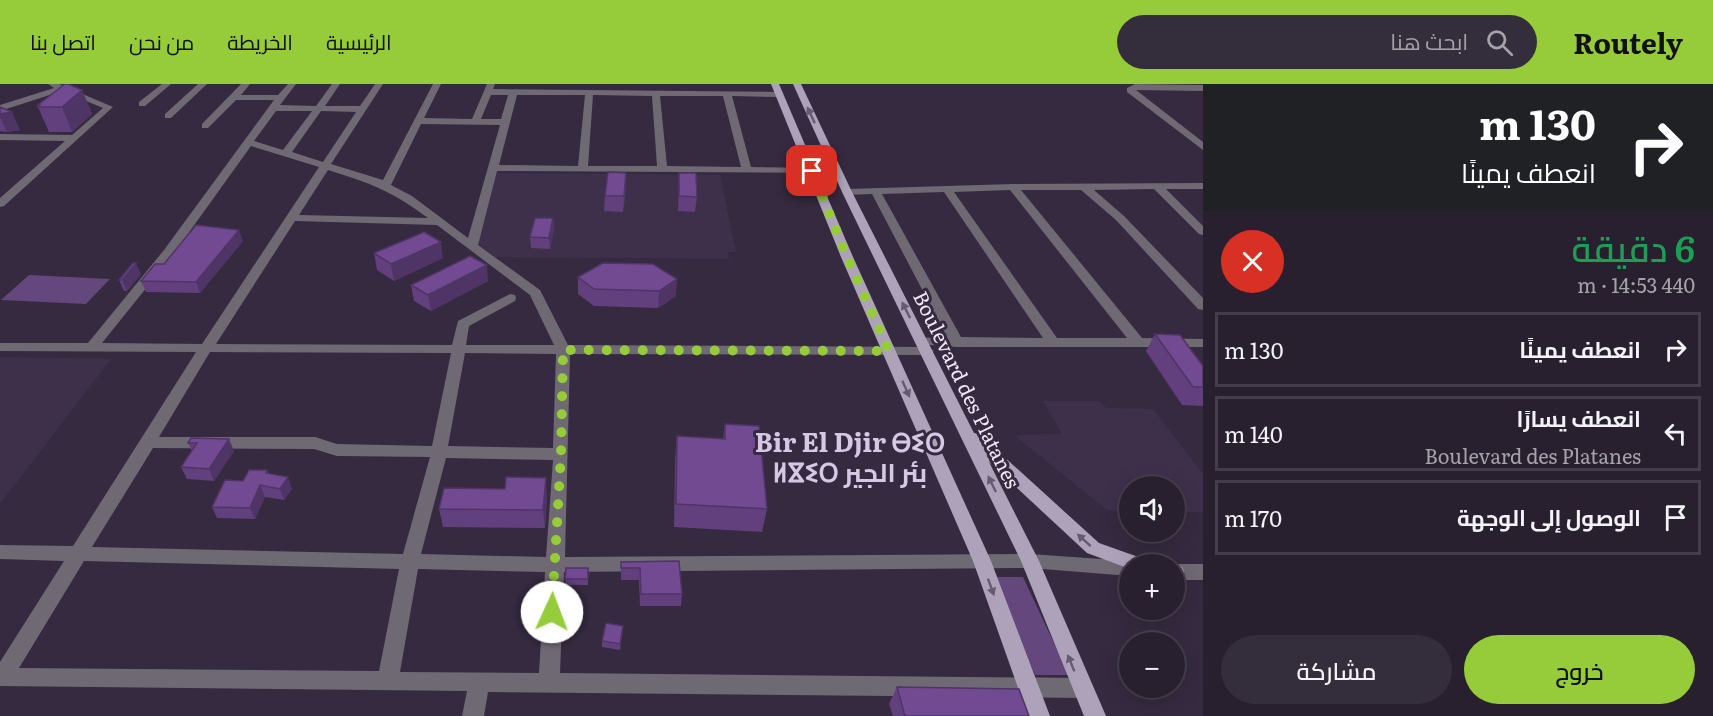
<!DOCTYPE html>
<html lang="ar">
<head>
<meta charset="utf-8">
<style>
  body { margin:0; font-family:Literata,Cairo,"Noto Sans Tifinagh",serif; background:#342d3b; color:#f1f3f6; direction:rtl; height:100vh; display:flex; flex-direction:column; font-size:22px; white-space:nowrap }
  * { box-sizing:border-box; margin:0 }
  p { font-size:20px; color:#a5a3aa }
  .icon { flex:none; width:33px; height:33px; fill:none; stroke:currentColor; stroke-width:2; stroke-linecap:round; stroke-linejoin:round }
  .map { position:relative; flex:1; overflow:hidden; direction:ltr }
  .side { display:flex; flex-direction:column; background:#28202f; width:510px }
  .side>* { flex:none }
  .banner { background:#202124; color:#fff; overflow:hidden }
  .fabs { position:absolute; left:1119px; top:392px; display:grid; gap:12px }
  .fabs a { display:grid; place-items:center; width:66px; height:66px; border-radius:50%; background:#28202f; box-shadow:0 6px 24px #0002,0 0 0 2px #443e4b; font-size:30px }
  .pin { position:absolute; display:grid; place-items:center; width:51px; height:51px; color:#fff; margin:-26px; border-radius:12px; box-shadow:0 3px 9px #0006 }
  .me { position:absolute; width:66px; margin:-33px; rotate:2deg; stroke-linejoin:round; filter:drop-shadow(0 0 4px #0008) }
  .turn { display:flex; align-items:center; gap:21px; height:126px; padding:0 18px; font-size:27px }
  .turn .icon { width:78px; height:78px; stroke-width:2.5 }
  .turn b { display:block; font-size:42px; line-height:51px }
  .round { display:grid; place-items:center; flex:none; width:63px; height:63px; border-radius:32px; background:#342d3b }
  .headline { display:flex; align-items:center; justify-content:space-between; height:102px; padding:0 18px }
  h1 { font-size:36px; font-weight:600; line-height:45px; color:#1e9e55 }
  .action { display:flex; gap:12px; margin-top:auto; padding:12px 18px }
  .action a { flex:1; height:69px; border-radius:36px; background:#96cc3a; color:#111; font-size:24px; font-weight:600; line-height:69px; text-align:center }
  .action a+a { background:#342d3b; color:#f1f3f6 }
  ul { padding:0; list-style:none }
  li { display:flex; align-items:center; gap:18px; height:75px; margin:0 12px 9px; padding:0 6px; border:3px solid #443e4b; border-radius:0px }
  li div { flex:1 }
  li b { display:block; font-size:22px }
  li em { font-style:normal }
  header { display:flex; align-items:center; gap:36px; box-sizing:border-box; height:84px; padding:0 30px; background:#96cc3a; color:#111 }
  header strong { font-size:28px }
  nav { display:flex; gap:33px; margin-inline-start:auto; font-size:21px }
  .search { width:420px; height:54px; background:#342d3b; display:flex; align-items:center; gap:15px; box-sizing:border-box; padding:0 21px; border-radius:33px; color:#a5a3aa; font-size:22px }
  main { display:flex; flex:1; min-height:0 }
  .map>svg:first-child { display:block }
  .built { fill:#3e304b }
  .green { fill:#64477c }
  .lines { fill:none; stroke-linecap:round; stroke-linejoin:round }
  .minor { fill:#6f6974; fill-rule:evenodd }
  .major { fill:#ada2b9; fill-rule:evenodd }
  .wall { fill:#61407d }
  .shaded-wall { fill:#4f3466 }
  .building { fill:#714a91; stroke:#4f3466; stroke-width:1.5 }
  .oneway { fill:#655a70 }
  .route { stroke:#96cc3a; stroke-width:10; stroke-dasharray:0 18 }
  .labels { text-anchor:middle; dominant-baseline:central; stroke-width:6; stroke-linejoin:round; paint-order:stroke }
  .street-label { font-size:20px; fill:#efe8f6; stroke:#352a3f }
  .district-label { font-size:26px; font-weight:bold; fill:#d6c8e4; stroke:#352a3f }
</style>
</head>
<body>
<header>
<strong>Routely</strong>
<div class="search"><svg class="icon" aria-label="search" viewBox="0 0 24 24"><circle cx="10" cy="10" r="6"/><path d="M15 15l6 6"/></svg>ابحث هنا</div>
<nav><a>الرئيسية</a><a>الخريطة</a><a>من نحن</a><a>اتصل بنا</a></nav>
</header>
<main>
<section class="side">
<div class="banner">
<div class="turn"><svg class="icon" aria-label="right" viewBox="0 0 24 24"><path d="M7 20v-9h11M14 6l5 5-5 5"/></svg><div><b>130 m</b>انعطف يمينًا</div></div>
</div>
<div class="headline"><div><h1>6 دقيقة</h1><p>440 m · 14:53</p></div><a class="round" style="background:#d93025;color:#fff"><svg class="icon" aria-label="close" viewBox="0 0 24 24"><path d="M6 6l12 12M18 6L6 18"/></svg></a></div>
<ul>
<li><svg class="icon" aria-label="right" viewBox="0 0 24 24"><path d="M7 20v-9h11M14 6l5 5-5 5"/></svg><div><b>انعطف يمينًا</b></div><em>130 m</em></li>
<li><svg class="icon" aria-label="left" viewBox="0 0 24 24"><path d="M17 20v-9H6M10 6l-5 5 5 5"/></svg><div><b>انعطف يسارًا</b><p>Boulevard des Platanes</p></div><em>140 m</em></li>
<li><svg class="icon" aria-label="arrive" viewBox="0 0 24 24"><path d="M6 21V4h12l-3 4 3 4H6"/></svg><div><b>الوصول إلى الوجهة</b></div><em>170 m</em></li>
</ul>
<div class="action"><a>خروج</a><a>مشاركة</a></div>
</section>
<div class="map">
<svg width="1203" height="632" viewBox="0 0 1203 632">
  <rect width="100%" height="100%" fill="#352a3f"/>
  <!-- built -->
  <path class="built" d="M495 89 720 91 736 168H728L729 175 496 173 477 160Z
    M0 273 111 275 0 420Z
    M1043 317H1100L1106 324 1153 325 1203 390V428H1175L1174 402H1130L1129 427 1107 426 1014 351 1062 350Z"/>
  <!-- green -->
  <path class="green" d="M29 191 110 195 86 220 1 216Z
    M992 493H1023L1069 591H1035Z"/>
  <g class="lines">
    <!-- minor -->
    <path class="minor" d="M48 0H59L113 23 4 122 0 123V114L65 57 0 56V50L72 51 103 24 62 7 0 27V21L54 4Z
      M162 0H171L145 22H139V18Z
      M198 0H207L171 34H165V30Z
      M241 0H250L241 11H278L288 0H296L280 21 316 22 332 0H340L325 22H360L375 0H383L331 80 383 96 433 0H441L424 34 472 35 487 0H495L493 5 782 8 783 10 779 13 732 12 751 83 837 84 842 87 841 89 497 87 478 161 540 206 568 261 927 263 934 267 927 271 570 270 565 473 1030 470 1130 477 1137 480H1130V492L1030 484 564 488 560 589 1082 594 1089 597 1093 604 1089 611 1082 614 488 608 484 632H462L467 607 0 602V578L64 477 0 475V461L73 462 196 268 0 267V259H88L164 166 274 16H236L208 44H202V40ZM491 11H508L501 35H481ZM517 11H585L578 82 499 81ZM593 11 652 12 657 82H588ZM660 12H723L741 83 667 82ZM276 27H312L283 66 254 57ZM321 27 356 28 323 78 292 68ZM421 40 500 41 468 154 412 112 391 101ZM251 62 319 83 202 260 102 259 172 172ZM328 86C370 99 392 107 428 134L299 131ZM295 137 437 141 530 211 554 261H466L469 242 515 217 516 214 515 211 510 210 458 237 452 261 216 260ZM210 268 451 269 432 362 337 360 315 353H159ZM465 269 556 270 553 364 448 362ZM153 364 314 365 337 372 430 373 403 470 92 463ZM446 374 553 376 546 473 421 470ZM84 477 399 485 379 587 19 584ZM418 485 545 488 539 589 400 588Z
      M1135 0 1203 1V7L1136 6 1203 58V66L1127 8V4Z
      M1203 99V105H1166L1203 142V151L1199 150 1154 105 1094 106 1124 132 1203 214V226L1198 225 1116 136 1081 106H1021L1142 254 1203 255V263H957L917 260 915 257 917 254 947 253 872 110 847 111 842 108 847 105 1013 100ZM1010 106 1127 254H1057L954 108ZM944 108 1043 254 961 253 882 110Z
      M1174 480H1203V496H1174Z"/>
    <!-- major -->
    <path class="major" d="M771 0H779L853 173 991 477 1050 632H1028L973 477 841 173Z
      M793 0H801L852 108 974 349 979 350 1099 459 1144 475 1146 480H1130V485L1087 469 989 378 1039 477 1106 632H1084L1021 477 842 108Z
      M1174 480 1182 483 1184 488 1182 493 1175 496Z"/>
  </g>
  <!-- wall -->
  <path class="wall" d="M82 6 92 30 72 48H49L38 23 39 22 38 21Z
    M0 23 20 46 7 48 0 47Z
    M626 89V104L623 128 604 127 605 112Z
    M679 89 697 113 695 128 678 127Z
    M553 134 554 145 550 165 531 164 530 153Z
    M243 157 200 209 146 208 141 197 164 180Z
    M374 169 443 174 394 197 377 186Z
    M603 179 676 212 658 224 594 222 578 210V193Z
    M141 190 127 207H124L119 196Z
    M488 197 431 227 414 217 411 201Z
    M1155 250 1203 282V322L1182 321 1146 267Z
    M725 340 767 425 762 448 674 443 675 375 677 352 723 355Z
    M191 354 234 367 214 397 187 395 181 383 192 367 188 359Z
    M267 386 269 390 292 405 284 416 265 413 255 435 217 434 212 423 243 397Z
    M547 412 545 444 443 443 439 425Z
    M679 477 682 510 681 522H640L639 496H621V478Z
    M588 484V501H566L565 495Z
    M572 510 573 530H565L564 524Z
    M623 542 620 566 602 563V557Z
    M897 603 1029 632H893L889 620Z"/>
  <!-- shaded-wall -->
  <path class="shaded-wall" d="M82 6 92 30 72 48 62 23Z
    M12 28 20 46 7 48 0 33V30Z
    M626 89V104L623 128 624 112Z
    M553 134 554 145 550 165 549 154Z
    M239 146 243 157 200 209 196 198Z
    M441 158 443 174 394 197 391 180Z
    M136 179 141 190 127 207 122 196Z
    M487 181 488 197 431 227 428 211Z
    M677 195 676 212 658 224 659 207Z
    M229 355 234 367 214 397 209 385Z
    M288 393 292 405 284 416 280 405Z
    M546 394 547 412 545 444 543 426Z
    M260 401 265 413 255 435 250 424Z"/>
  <!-- building -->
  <path class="building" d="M65 0H68L82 6 62 23H38L40 21H38Z
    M0 23 12 28 0 30Z
    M608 88 626 89 624 112H605Z
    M679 89H696L697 113 679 112Z
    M535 134H553L549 154 530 153Z
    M196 141 239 146 196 198 141 197 155 180H164Z
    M424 148 441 158 391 180 374 169Z
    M470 172 487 181 428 211 411 201Z
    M133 179H136L122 196H119Z
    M603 179 653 180 677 195 659 207 594 205 578 193Z
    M1155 250 1180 251 1203 282V303H1193Z
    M725 340 759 342 767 425 676 420 677 352 725 355Z
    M191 354 229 355 209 385 181 383 197 359H188Z
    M249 386H267L266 389 288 393 280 405 260 401 250 424 212 423 225 396 243 397Z
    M506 393 546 394 543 426 439 425 444 404 505 405Z
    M679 477 682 510H641L640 484H621V478Z
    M566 484H588V495H565Z
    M565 510H572L573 524H564Z
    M606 539 623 542 620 560 602 557Z
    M897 603 1019 605 1029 632H905Z"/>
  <!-- one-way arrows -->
  <defs><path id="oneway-solid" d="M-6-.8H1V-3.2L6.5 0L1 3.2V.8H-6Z" transform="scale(1.5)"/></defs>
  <g class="oneway">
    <use href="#oneway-solid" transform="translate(811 31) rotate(-115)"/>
    <use href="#oneway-solid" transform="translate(906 226) rotate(-117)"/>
    <use href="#oneway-solid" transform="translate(906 305) rotate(66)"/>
    <use href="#oneway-solid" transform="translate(992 400) rotate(-116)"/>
    <use href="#oneway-solid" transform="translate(1084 456) rotate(-138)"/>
    <use href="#oneway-solid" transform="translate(991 503) rotate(70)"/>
    <use href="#oneway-solid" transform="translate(1071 579) rotate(-112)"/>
  </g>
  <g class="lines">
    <!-- route -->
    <path class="route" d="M552 528 561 370 563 266 889 267 847 173 812 87"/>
  </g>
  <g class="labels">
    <!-- street labels -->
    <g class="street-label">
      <text transform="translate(968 305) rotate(64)">Boulevard des Platanes</text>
    </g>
    <!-- district labels -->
    <g class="district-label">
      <text x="850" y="356">Bir El Djir ⴱⵉⵔ<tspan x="850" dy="30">ⵍⴵⵉⵔ بئر الجير</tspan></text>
    </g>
  </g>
</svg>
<div class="fabs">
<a><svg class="icon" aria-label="sound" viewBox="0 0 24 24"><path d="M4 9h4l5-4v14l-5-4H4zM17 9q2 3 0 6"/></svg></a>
<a>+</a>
<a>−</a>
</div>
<div class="pin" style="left:812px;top:87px;background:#d93025"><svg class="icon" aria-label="arrive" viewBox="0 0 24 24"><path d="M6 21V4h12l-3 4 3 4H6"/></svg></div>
<svg class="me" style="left:552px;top:528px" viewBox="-20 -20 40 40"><circle r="19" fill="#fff"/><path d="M0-13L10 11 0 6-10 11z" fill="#96cc3a"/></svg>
</div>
</main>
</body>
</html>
